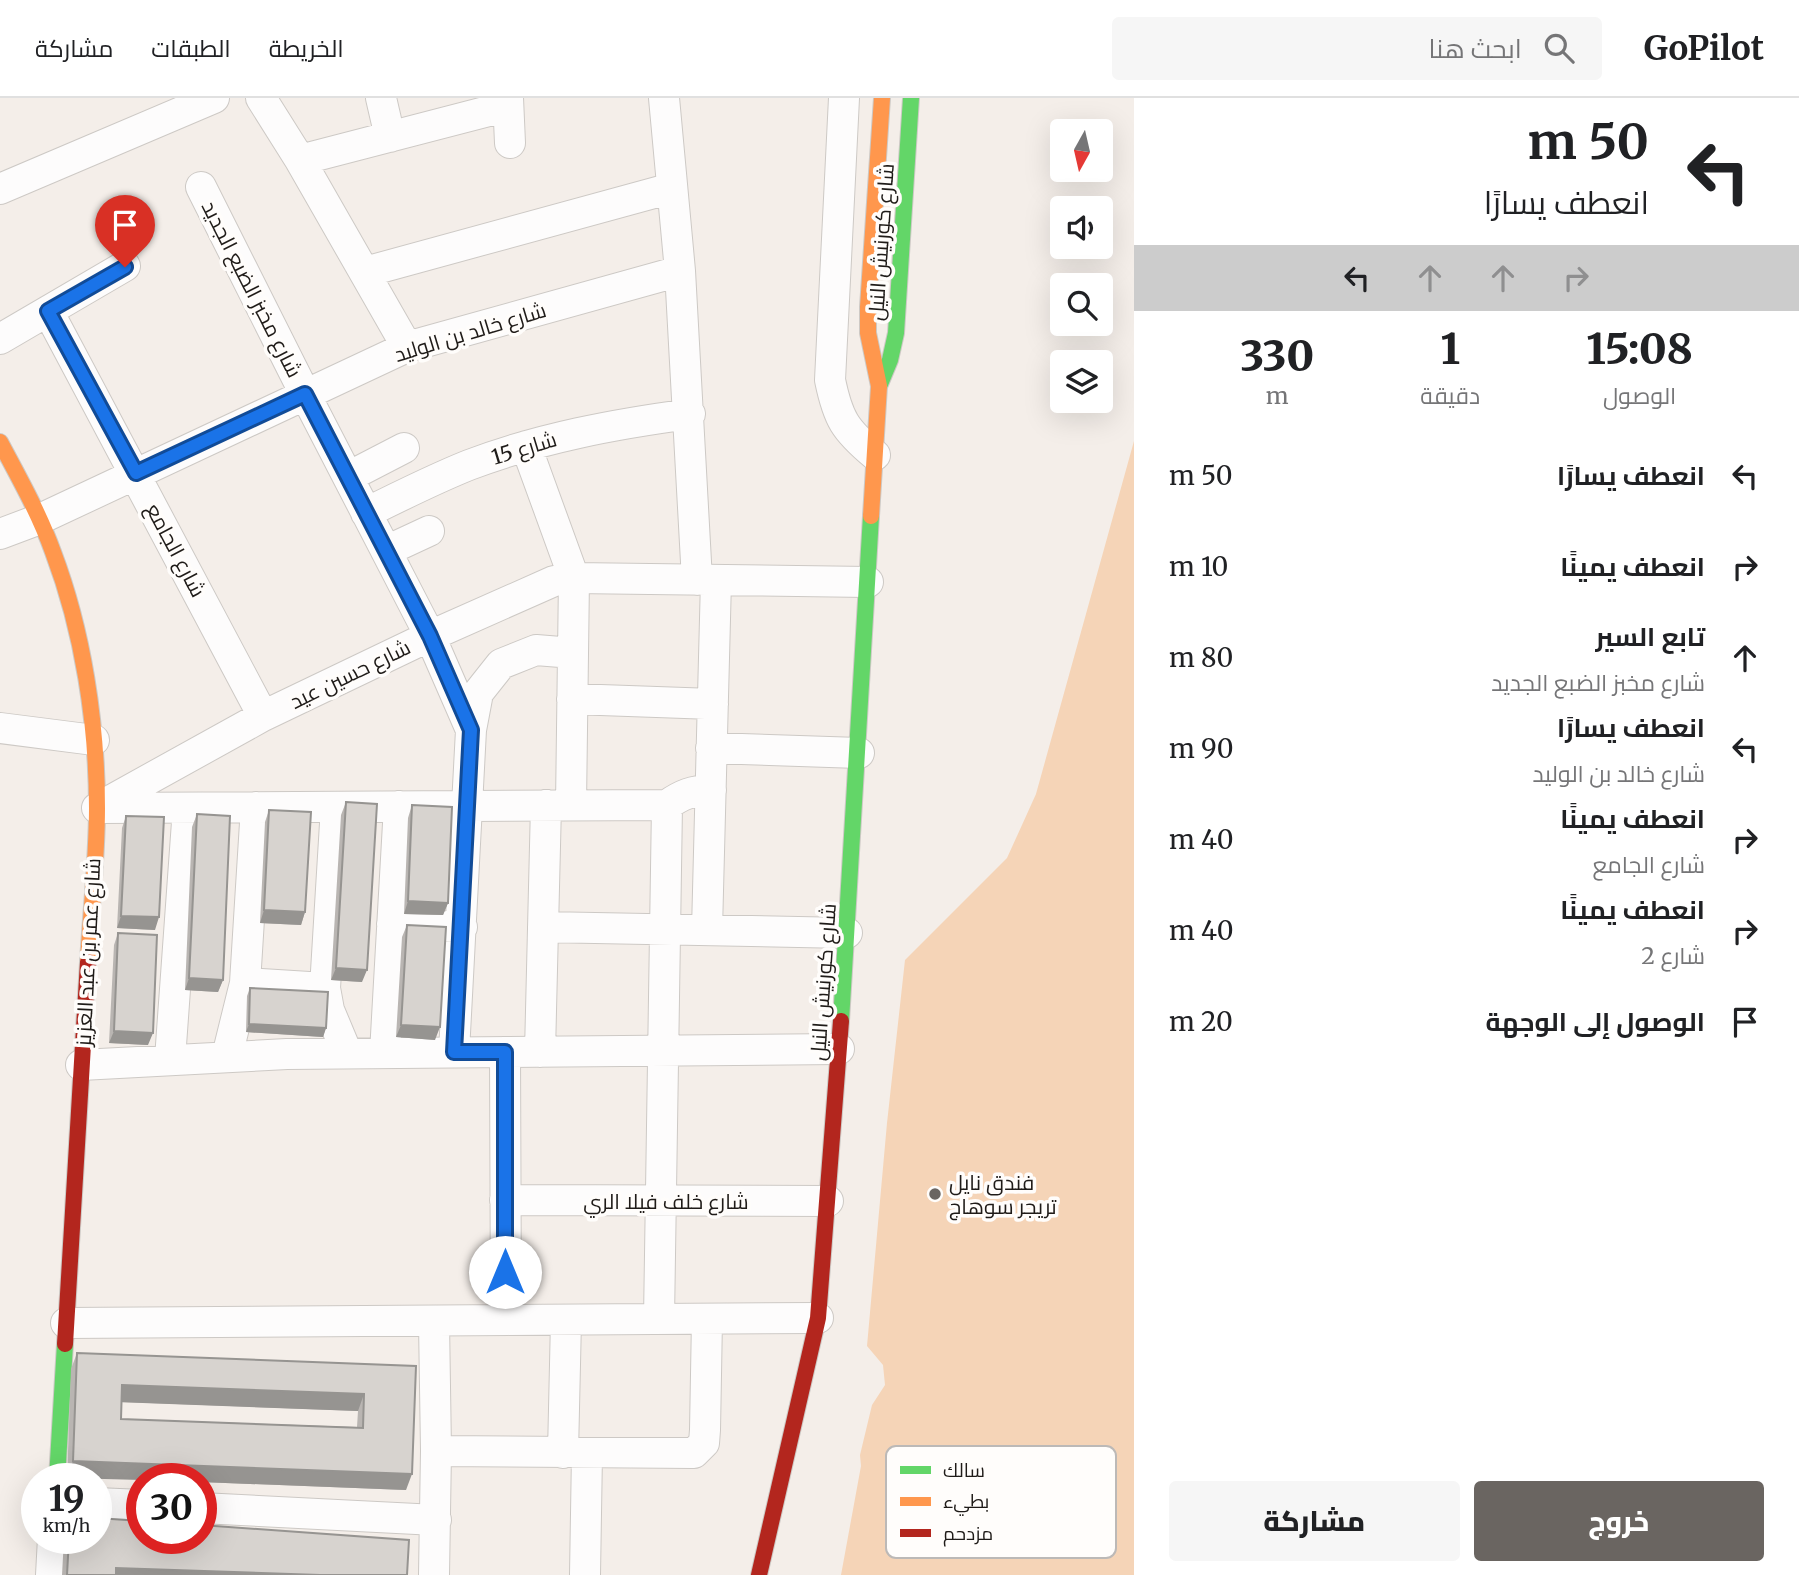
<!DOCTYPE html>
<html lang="ar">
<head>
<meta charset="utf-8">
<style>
  body { margin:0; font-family:Merriweather,Cairo,serif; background:#f6f6f6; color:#202124; direction:rtl; height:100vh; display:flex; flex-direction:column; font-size:26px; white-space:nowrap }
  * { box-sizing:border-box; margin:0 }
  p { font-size:23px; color:#757577 }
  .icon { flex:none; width:38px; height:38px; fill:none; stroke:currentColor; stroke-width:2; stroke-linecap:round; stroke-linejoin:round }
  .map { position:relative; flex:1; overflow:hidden; direction:ltr }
  .drawer { display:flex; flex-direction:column; background:#fff; width:665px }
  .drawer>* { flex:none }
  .banner { background:#fff; color:#202124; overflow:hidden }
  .needle { width:46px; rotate:188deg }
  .controls { position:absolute; left:1050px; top:21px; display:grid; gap:14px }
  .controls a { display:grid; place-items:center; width:63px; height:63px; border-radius:7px; background:#fff; box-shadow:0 7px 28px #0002; font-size:35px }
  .speed { position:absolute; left:21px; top:1365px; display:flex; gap:14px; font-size:35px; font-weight:700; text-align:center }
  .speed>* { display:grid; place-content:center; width:91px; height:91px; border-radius:50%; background:#fff; box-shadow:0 7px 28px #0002; line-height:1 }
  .speed small { font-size:18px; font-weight:400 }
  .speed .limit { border:10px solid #d22; background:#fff; color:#111 }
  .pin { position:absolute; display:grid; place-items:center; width:60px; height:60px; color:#fff; margin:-72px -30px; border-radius:50% 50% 50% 0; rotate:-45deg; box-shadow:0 0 7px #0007 }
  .pin .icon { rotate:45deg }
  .me { position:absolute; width:77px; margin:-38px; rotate:0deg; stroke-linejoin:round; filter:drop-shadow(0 0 5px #0008) }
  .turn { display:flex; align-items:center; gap:24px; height:147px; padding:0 35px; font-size:32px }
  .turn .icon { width:91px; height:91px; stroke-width:2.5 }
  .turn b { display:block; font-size:49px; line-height:60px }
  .lanes { display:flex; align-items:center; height:66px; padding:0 35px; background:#0003; justify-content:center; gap:35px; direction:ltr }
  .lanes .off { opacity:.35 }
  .eta { display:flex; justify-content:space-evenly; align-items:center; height:119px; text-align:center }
  .eta b { font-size:42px; font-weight:800; line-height:49px }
  .primary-button { display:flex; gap:14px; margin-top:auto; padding:14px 35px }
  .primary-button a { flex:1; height:80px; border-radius:7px; background:#6a6561; color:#fff; font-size:28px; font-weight:800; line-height:80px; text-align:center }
  .primary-button a+a { background:#f6f6f6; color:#202124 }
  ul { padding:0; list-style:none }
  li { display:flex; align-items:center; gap:21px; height:91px; padding:0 35px }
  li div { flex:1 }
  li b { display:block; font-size:26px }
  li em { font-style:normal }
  header { display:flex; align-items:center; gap:42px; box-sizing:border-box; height:98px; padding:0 35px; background:#fff; border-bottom:2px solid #e0e0e0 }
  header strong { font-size:33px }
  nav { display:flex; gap:38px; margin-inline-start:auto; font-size:24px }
  .search { width:490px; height:63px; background:#f6f6f6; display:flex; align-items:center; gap:18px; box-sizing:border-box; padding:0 24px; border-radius:7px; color:#757577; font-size:26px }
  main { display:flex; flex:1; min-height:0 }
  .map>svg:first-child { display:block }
  .water { fill:#f5d4b7 }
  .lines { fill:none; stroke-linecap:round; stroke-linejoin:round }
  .street-casing { stroke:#cdc9c5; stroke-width:32 }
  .fast-casing { stroke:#cdc9c5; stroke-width:18 }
  .slow-casing { stroke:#cdc9c5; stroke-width:18 }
  .jam-casing { stroke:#cdc9c5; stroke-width:18 }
  .street { stroke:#fdfcfc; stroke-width:30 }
  .fast { stroke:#63d668; stroke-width:16 }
  .slow { stroke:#ff974d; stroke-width:16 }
  .jam { stroke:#b3261e; stroke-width:16 }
  .wall { fill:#b9b5b2; fill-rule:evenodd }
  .shaded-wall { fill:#969491 }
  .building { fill:#d7d3cf; stroke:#969491; stroke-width:2; fill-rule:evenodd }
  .route-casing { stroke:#114b97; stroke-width:18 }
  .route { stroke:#1a73e8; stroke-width:12 }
  .poi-dot { fill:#6a6561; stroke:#fffdfb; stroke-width:2.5 }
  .labels { text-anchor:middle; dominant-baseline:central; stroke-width:7; stroke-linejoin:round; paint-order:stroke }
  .street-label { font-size:21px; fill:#1f1b18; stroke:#fffdfb }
  .poi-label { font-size:21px; fill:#1f1b18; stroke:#fffdfb; text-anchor:start }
  .key { fill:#fffdfb; stroke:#bcb9b7; stroke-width:2 }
  .key-label { font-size:19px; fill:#1f1b18 }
</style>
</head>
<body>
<header>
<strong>GoPilot</strong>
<div class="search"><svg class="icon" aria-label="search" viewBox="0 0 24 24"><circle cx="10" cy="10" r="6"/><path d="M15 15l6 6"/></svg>ابحث هنا</div>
<nav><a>الخريطة</a><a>الطبقات</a><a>مشاركة</a></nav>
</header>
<main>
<section class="drawer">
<div class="banner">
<div class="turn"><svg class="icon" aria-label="left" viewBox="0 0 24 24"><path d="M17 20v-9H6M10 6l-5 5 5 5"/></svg><div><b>50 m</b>انعطف يسارًا</div></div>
<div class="lanes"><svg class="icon" aria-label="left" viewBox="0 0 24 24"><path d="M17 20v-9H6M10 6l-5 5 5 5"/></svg><svg class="icon off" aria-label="ahead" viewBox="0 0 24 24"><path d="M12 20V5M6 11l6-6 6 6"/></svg><svg class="icon off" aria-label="ahead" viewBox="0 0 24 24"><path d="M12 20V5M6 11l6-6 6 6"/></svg><svg class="icon off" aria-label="right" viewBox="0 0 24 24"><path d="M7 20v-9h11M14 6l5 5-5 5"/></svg></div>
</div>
<div class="eta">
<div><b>15:08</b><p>الوصول</p></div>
<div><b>1</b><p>دقيقة</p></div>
<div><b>330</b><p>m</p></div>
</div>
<ul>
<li><svg class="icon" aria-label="left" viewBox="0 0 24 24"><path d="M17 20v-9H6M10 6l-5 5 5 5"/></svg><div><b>انعطف يسارًا</b></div><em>50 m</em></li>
<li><svg class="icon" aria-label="right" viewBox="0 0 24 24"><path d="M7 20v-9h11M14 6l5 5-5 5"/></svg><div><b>انعطف يمينًا</b></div><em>10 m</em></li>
<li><svg class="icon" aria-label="ahead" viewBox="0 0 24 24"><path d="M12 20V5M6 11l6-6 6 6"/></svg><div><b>تابع السير</b><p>شارع مخبز الضبع الجديد</p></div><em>80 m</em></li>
<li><svg class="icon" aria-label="left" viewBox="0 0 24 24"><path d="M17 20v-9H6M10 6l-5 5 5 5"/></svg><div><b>انعطف يسارًا</b><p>شارع خالد بن الوليد</p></div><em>90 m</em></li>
<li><svg class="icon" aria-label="right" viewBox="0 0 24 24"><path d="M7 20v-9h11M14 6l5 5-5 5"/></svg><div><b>انعطف يمينًا</b><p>شارع الجامع</p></div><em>40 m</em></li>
<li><svg class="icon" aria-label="right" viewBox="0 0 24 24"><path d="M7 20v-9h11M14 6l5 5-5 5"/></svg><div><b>انعطف يمينًا</b><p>شارع 2</p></div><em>40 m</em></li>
<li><svg class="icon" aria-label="arrive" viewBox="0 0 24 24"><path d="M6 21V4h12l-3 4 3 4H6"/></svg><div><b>الوصول إلى الوجهة</b></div><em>20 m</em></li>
</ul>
<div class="primary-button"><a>خروج</a><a>مشاركة</a></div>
</section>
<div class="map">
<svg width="1134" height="1477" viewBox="0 0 1134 1477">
  <rect width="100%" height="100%" fill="#f4eee9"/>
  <!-- water -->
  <path class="water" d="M1134 343V1477H841L861 1368 860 1357 872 1307 885 1287 883 1267 867 1248 887 1025 905 862 1007 760 1036 696Z"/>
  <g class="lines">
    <!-- street casing -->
    <g class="street-casing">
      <path id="street" d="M261 0 300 62 407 249
        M381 0 390 39
        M508 0 510 45
        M664 0 680 173 697 482
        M844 0 830 282C838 321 845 332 875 357
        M300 62 508 8
        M201 89 305 296 430 538 471 632
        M0 91 214 0
        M365 174 672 90
        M48 213 263 618
        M0 241 125 168
        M526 348 574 480 571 707
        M348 379 404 350
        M366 415C400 398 434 381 469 367 540 340 615 326 690 316
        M0 436 40 421 407 249 680 173
        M386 453 429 433
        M572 601 713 606
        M0 630 94 642
        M711 650 859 655
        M336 709 325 890 329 912 347 955
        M97 710 263 618 430 538 554 483 574 480 868 484
        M100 710 667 707
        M392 826 462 829
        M543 829 847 835
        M707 832 716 482
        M245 885 325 890
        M454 954 471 632 478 595 501 566 536 552 573 555
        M505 954 506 1222
        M540 954 546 707
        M385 955 399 708
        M227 958 245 885 256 709
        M170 961 188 710
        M81 967 287 956 839 951
        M505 1102 828 1103
        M659 1221 667 707C681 697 693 692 711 692
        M434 1224 436 1353 434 1477
        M66 1225 818 1220
        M436 1353 694 1355 704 1345 705 1332 707 1221
        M563 1355 566 1222
        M96 1405 142 1407
        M201 1410 436 1422
        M51 1477 53 1440
        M585 1477 587 1355"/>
    </g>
    <!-- fast casing -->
    <g class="fast-casing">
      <path id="fast" d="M880 286 890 262 896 235 911 0
        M841 923 871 418
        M57 1381 65 1246"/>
    </g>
    <!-- slow casing -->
    <g class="slow-casing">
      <path id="slow" d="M0 344C19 380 39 415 53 454 83 533 97 625 97 710 97 761 91 813 88 864
        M871 418 879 288 868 235V209L882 0"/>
    </g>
    <!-- jam casing -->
    <g class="jam-casing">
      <path id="jam" d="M65 1246 88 864
        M759 1477 818 1220 841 923"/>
    </g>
    <!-- street -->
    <use href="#street" class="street"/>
    <!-- fast -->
    <use href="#fast" class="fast"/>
    <!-- slow -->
    <use href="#slow" class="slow"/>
    <!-- jam -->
    <use href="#jam" class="jam"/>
  </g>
  <!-- wall -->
  <path class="wall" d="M346 704 362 884 331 882 341 717Z
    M412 707 448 805 443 817 404 816 408 720Z
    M269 712 305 814 301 827 260 825 265 724Z
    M197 716 223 882 218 894 185 892 192 729Z
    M126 718 155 832 117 830 122 730Z
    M407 827 435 942 396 939 402 839Z
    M118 835 148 947 109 945 114 847Z
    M250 890 326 930 323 939 246 934 247 898Z
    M77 1255 416 1268 406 1392 201 1384V1381L67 1380 71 1271ZM122 1304 358 1313 357 1329 121 1321Z
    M64 1440H96L407 1477H62Z"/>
  <!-- shaded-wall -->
  <path class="shaded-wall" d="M408 803 448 805 443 817 404 816Z
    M264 812 305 814 301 827 260 825Z
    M121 818 159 819 155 832 117 830Z
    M336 870 367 872 362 884 331 882Z
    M189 880 223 882 218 894 185 892Z
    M249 926 326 930 323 939 246 934Z
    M401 927 440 929 435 942 396 939Z
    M114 933 153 935 148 947 109 945Z
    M122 1287 364 1296 358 1313 116 1304Z
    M73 1363 412 1376 406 1392 201 1384V1381H142V1382L67 1380Z
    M116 1470 320 1477H114Z"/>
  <!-- building -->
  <path class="building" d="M346 704 377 706 367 872 336 870Z
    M412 707 452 709 448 805 408 803Z
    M269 712 311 714 305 814 264 812Z
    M197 716 230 718 223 882 189 880Z
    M126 718 164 719 159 819 121 818Z
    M407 827 446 829 440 929 401 927Z
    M118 835 157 837 153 935 114 933Z
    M250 890 328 894 326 930 249 926Z
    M77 1255 416 1268 412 1376 73 1363ZM122 1287 364 1296 363 1330 121 1321Z
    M96 1420 142 1423V1440H201V1427L409 1442 407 1477H320L116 1470V1477H67L69 1440H96Z"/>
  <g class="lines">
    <!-- route casing -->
    <g class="route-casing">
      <path id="route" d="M125 169 48 213 136 375 305 296 430 538 471 632 454 954H505V1174"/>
    </g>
    <!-- route -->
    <use href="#route" class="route"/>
  </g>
  <!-- markers -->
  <circle class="poi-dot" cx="935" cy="1096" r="7"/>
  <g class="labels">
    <!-- street labels -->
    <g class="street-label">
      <text transform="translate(881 144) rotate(-86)">شارع كورنيش النيل</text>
      <text transform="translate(252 191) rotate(63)">شارع مخبز الضبع الجديد</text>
      <text transform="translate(470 234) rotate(-17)">شارع خالد بن الوليد</text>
      <text transform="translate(524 350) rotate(-17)">شارع 15</text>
      <text transform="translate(176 452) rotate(62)">شارع الجامع</text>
      <text transform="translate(350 576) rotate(-26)">شارع حسين عيد</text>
      <text transform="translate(88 854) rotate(-87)">شارع عمر بن عبد العزيز</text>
      <text transform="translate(823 884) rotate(-86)">شارع كورنيش النيل</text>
      <text x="666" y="1103">شارع خلف فيلا الري</text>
    </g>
    <!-- poi labels -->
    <g class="poi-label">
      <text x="949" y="1084">فندق نايل<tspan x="949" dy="24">تريجر سوهاج</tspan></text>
    </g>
  </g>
  <!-- legend -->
  <rect x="886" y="1348" width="230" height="112" rx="10" class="key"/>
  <rect x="900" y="1368" width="31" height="8" fill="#63d668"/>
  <rect x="900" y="1399" width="31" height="9" fill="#ff974d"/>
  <rect x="900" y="1431" width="31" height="8" fill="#b3261e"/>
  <g class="key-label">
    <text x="943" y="1379">سالك</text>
    <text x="943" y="1410">بطيء</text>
    <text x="943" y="1442">مزدحم</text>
  </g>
</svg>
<div class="controls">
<a><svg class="needle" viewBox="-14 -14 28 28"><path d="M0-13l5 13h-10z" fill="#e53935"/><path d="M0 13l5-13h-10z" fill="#757577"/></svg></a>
<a><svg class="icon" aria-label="sound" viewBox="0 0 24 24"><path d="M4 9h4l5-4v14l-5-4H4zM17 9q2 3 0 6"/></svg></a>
<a><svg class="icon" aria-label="search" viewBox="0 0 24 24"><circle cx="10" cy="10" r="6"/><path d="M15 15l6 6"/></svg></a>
<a><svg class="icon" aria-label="layers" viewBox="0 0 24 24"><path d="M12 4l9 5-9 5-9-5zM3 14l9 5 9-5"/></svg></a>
</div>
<div class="speed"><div>19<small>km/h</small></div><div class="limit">30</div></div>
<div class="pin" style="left:125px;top:169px;background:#d93025"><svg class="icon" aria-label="arrive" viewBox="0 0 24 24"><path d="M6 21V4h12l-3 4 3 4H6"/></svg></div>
<svg class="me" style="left:505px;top:1174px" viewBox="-20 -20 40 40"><circle r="19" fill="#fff"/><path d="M0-13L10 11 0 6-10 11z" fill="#1a73e8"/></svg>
</div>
</main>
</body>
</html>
